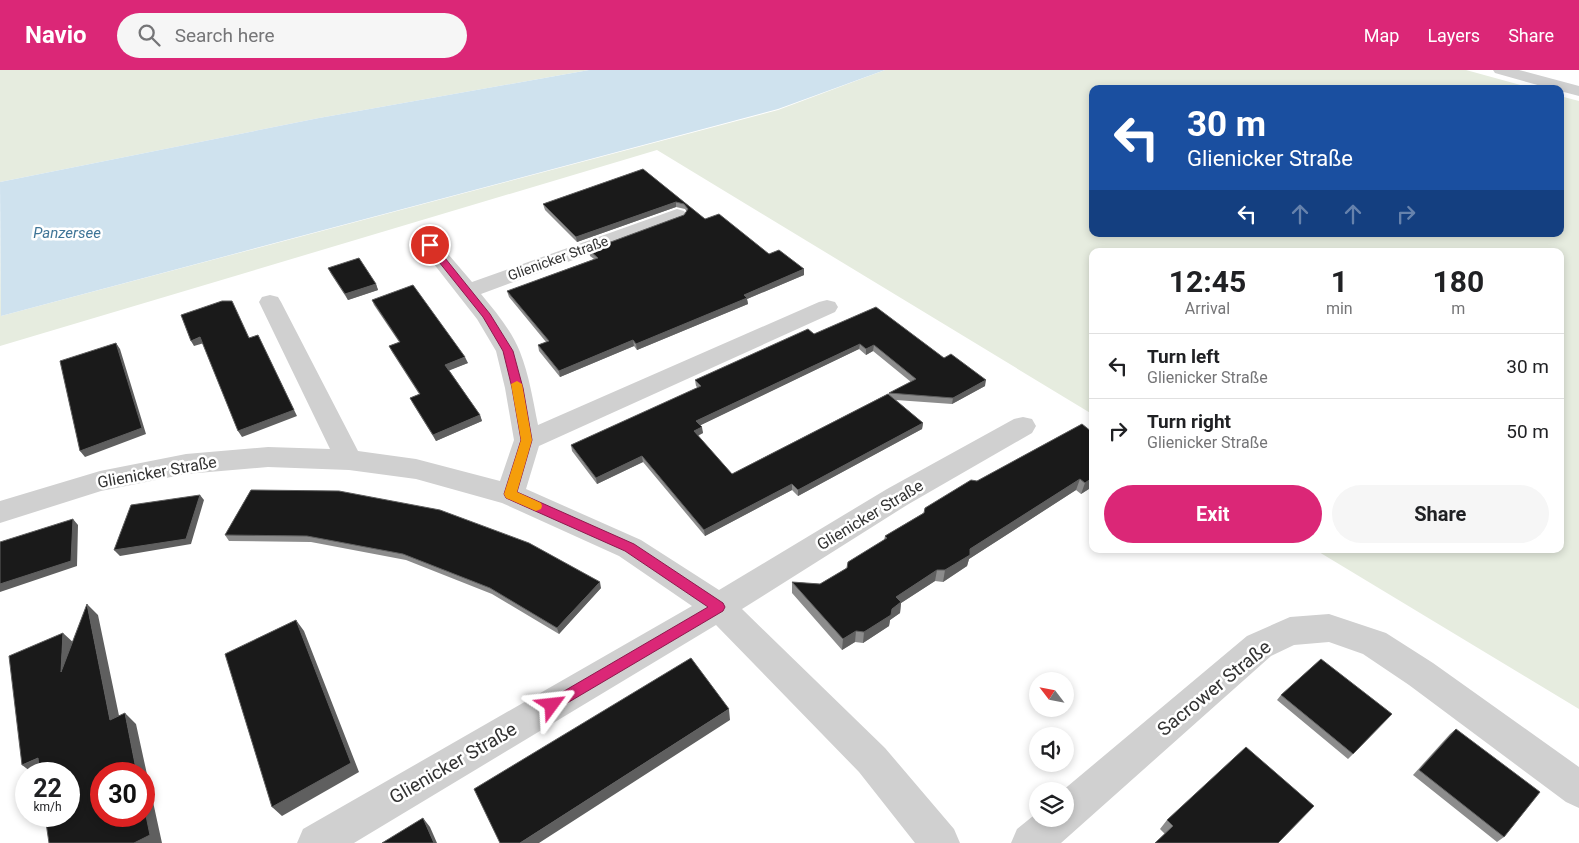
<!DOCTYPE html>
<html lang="en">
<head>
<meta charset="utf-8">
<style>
  body { margin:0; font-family:Roboto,sans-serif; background:#f6f6f6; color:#202124; height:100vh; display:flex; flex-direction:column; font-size:19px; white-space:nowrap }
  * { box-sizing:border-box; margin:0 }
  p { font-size:16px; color:#757577 }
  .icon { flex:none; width:28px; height:28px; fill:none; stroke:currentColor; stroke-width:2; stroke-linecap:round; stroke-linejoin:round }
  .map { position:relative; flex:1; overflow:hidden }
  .sheet { position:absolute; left:1089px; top:178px; width:475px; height:305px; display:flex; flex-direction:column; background:#fff; border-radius:10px; box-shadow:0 2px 8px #0003 }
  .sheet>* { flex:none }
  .top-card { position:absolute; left:1089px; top:15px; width:475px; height:152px; border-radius:10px; box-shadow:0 2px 8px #0003; background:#1a4fa0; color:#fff; overflow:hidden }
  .needle { width:32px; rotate:302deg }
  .tools { position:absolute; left:1029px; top:602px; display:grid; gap:10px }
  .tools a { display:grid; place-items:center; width:45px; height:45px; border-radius:50%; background:#fff; box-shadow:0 2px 8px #0003; font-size:25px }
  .speed { position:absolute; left:15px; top:692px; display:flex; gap:10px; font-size:25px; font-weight:700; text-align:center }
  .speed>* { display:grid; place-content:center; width:65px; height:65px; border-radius:50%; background:#fff; box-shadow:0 2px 8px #0003; line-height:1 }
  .speed small { font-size:12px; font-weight:400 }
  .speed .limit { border:8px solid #d22; background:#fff; color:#111 }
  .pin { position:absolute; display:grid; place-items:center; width:42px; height:42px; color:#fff; margin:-21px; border:2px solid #fff; border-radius:50%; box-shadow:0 1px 5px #0007 }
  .me { position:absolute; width:55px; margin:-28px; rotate:60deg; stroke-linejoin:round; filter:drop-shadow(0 0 4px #0008) }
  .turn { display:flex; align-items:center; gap:18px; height:105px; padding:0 15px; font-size:22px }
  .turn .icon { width:65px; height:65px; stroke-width:2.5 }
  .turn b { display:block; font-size:35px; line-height:42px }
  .lanes { display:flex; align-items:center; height:48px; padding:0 15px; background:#0003; justify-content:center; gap:25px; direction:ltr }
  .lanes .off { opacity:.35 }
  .eta { display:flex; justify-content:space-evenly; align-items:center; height:85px; text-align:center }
  .eta b { font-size:30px; font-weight:700; line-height:35px }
  .cta { display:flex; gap:10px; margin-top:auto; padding:10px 15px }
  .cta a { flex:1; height:58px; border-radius:30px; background:#db2777; color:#fff; font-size:20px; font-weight:700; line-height:58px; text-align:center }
  .cta a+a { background:#f6f6f6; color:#202124 }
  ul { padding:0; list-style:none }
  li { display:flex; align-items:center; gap:15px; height:65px; padding:0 15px; border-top:1px solid #e0e0e0 }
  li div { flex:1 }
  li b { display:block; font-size:19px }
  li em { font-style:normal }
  header { display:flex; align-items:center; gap:30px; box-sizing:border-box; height:70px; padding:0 25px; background:#db2777; color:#fff }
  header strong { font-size:24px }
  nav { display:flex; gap:28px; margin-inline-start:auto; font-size:18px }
  .search { width:350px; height:45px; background:#f6f6f6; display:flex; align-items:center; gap:12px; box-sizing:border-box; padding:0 18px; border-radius:28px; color:#757577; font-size:19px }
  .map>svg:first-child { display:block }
  .green { fill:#e6ecdf }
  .water { fill:#cfe2ee }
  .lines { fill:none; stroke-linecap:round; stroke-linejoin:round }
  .street { fill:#d0d0d0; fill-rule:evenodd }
  .wall { fill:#8c8c8c; fill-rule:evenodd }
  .shaded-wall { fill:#5f5f5f }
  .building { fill:#1a1a1a; stroke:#5f5f5f }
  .route { fill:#db2777; stroke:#8e194d }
  .slow { fill:#f59e0b }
  .labels { text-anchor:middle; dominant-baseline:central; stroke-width:5; stroke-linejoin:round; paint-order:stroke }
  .far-street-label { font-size:14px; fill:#333; stroke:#fff }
  .far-water-label { font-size:15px; font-style:italic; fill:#3f7597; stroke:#fff }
  .street-label { font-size:16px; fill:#333; stroke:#fff }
  .near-street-label { font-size:19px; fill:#333; stroke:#fff }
</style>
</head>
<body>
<header>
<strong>Navio</strong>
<div class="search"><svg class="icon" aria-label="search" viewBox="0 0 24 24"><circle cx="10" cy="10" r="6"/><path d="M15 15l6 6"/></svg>Search here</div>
<nav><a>Map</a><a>Layers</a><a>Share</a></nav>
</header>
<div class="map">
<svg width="1579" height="773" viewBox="0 0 1579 773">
  <rect width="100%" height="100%" fill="#fff"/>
  <!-- green -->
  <path class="green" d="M0 0H589L319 48 0 112Z
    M885 0H1466L1535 19H1092V164H1560V26L1579 31V639L1314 479H1560V181H1092V344L657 80 0 276V138L1 246 778 40Z"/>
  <!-- water -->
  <path class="water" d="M589 0H885L778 39 1 246 0 112 319 48Z"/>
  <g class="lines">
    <!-- street -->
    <path class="street" d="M1493 0H1519L1579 16V26L1560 21V19H1552L1495 3Z
      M677 139 684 141 687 145 684 149 481 224C495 241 512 261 520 282 529 305 533 330 538 355L819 232 827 230 835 232 838 237 835 242 539 376 526 419 641 470 719 520 887 419 1014 349 1023 347 1032 349 1036 356 1032 363 907 435 742 539 885 678 954 759 960 773H915L859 702 716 555 354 773H297L303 759 692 536 619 486 502 433 416 409 349 400 268 397 186 404 101 421 0 453V431L100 401 186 384 268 377 330 379 259 232 262 227 270 225 278 227 281 232 358 381 416 389 500 411 514 370 505 318 496 281 477 249 419 175 423 171 430 169 437 171 472 212Z
      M1329 544 1386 563 1433 593 1579 697V738L1566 732 1409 615 1363 584 1329 572 1294 575 1271 586 1061 773H1011L1017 759 1038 742V749H1065V721H1062L1247 566 1290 547Z"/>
  </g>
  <!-- wall -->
  <path class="wall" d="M643 99 705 149 769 184 804 205 747 229 748 234 678 263 637 280 634 276 560 307 539 281 538 275 546 272 509 227 507 221 594 189 590 186 589 180 684 145 687 142 685 139 676 137 577 172 545 140 543 134Z
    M328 198 376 214 378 220 348 230 331 204Z
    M372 230 468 293 449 300 480 345 482 351 436 371 413 334 410 328 419 324 392 282 389 276 399 272 374 235Z
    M814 264 944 288 985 316 952 334 896 330 923 353 922 359 798 426 792 420 705 466 643 392 597 414 572 381 571 375 698 318 696 316 695 310ZM859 279 866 285 873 281 911 312 732 404 698 366 703 363 700 355Z
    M1082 354 1092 417 1081 424 1076 420 969 489 967 496 943 512 935 511 901 533 900 543 890 550 889 556 863 573 855 572 842 580 792 523V512L820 514 847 498 884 470 885 466 977 411Z
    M251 420 601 518 559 564 492 524 406 490 311 472 229 471 225 465Z
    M1281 625 1353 684 1348 689 1277 630Z
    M1456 659 1504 767 1497 772 1413 705 1450 664Z
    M1167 750 1278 773 1165 764 1160 759Z"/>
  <!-- shaded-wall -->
  <path class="shaded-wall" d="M676 132V137L577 172 576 167Z
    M804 199V205L747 229 748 234 637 280 636 274 744 225Z
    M376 214 378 220 348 230 345 224Z
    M258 265 297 346 242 367 238 361Z
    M200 267 204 273 194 276 191 271Z
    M633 270 634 276 560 307 559 301Z
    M116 273 120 279 146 364 85 387 80 381Z
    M860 274 859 279 697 357 696 351Z
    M874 275 873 281 866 285V279Z
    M465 287 468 293 448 301 445 295Z
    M986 310 985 316 952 334 953 328Z
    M480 345 482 351 436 371 433 365Z
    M923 353 922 359 798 426V420Z
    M702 357 703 363 694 367V361Z
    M642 386 643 392 597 414 596 408Z
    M1092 408V417L1081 424 1085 413Z
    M1080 409 1076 420 969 489 967 496 943 512 945 500 970 479Z
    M792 414V420L705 466 704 460Z
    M200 425 204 430 191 474 120 486 114 480Z
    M73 449 78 455 77 496 0 522V514Z
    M937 500 935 511 901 533 900 543 890 550 889 556 863 573 864 562 892 539 896 527Z
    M600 512 601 518 559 564 557 558Z
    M87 534 98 545 122 660 110 650Z
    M296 550 304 561 359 702 282 746 272 737Z
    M856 561 855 572 842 580 843 569Z
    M63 563 75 574 61 602Z
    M729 639 730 650 539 773H520Z
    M125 643 136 654 162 773H134L144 736V704H137Z
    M38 688 51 698 39 704H34L22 695Z
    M423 748 430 757 437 773H434Z"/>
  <!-- building -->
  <path class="building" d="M643 99 705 149 719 144 769 184 779 180 804 199 744 225 747 228 677 257 636 274 633 270 559 301 538 275 549 271 507 221 598 188 589 180 684 145 688 139 684 134 676 132 576 167 543 134Z
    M359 188 376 214 345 224 328 198Z
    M413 215 465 287 445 295 480 345 433 365 410 328 420 324 389 276 400 272 372 230Z
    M222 231H232L249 268 258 265 294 340 238 361 200 267 191 271 181 245Z
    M876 237 944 288 951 284 986 310 953 328 889 323 916 309 874 275 866 279 860 274 696 351 702 357 694 361 732 404 888 324 923 353 798 420 792 414 704 460 642 386 596 408 571 375 701 316 695 310 808 259 814 264Z
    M116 273 142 358 80 381 60 291Z
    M1082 354 1092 362V408L1085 413 1080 409 970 479V485L945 500H937L896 527 901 532 892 539 891 545 864 562 856 561 843 569 792 512 820 514 847 498 848 492 887 468 885 466 924 443 925 438 971 410 977 411Z
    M251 420 339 421 440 440 529 473 600 512 557 558 490 518 403 484 307 466 225 465Z
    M200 425 186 469 114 480 131 435Z
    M73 449 71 491 0 514V472Z
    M87 534 110 650 125 643 137 704H101V746H144V736L150 765 134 773H49L45 746H69V704H40L38 688 22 695 9 586 63 563 61 602Z
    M296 550 351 693 272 737 225 584Z
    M691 588 729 639 520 773H500L474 719Z
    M1321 589 1392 644 1353 684 1281 625Z
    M1456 659 1540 722 1504 767 1419 700Z
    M1246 677 1314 736 1278 773H1155L1173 756 1167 750Z
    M423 748 434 773H382Z"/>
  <!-- route -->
  <path class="route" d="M427 173H433L490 244 513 281 523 318 532 370 517 422 634 474 723 533 725 537 723 541 552 642 547 640 544 635 547 631 708 537 625 481 506 428 504 424 521 370 512 318 503 281 483 247 427 177Z"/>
  <!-- slow -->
  <path class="slow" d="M517 311 522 314 532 370 517 422 541 433 542 436 541 439 536 441 506 428 504 424 521 370 511 314Z"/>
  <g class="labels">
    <!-- far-street labels -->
    <g class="far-street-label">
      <text transform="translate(558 188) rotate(-20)">Glienicker Straße</text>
    </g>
    <!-- far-water labels -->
    <g class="far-water-label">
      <text x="67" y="163">Panzersee</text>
    </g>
    <!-- street labels -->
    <g class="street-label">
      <text transform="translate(157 402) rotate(-10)">Glienicker Straße</text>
      <text transform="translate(870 445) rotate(-31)">Glienicker Straße</text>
    </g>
    <!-- near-street labels -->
    <g class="near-street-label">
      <text transform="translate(1214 618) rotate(-39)">Sacrower Straße</text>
      <text transform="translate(453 693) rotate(-30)">Glienicker Straße</text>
    </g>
  </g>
</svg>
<div class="tools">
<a><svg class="needle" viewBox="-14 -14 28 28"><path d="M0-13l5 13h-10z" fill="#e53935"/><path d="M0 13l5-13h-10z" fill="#757577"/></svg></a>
<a><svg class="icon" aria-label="sound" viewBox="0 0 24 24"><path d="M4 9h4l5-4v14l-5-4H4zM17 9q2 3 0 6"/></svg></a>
<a><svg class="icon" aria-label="layers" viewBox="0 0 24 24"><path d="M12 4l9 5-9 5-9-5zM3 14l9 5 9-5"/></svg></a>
</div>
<div class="speed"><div>22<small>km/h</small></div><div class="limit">30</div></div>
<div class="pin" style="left:430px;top:175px;background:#d93025"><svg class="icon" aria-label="arrive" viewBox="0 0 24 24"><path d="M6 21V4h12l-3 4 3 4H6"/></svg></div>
<svg class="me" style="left:552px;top:635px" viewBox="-20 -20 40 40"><path d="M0-17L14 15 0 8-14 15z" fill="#db2777" stroke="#fff" stroke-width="4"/></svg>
<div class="top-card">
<div class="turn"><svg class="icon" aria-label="left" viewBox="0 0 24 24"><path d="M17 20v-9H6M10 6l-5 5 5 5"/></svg><div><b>30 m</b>Glienicker Straße</div></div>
<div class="lanes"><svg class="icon" aria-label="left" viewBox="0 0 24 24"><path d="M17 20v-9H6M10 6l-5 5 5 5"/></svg><svg class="icon off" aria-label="ahead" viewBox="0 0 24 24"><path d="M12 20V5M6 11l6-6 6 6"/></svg><svg class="icon off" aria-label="ahead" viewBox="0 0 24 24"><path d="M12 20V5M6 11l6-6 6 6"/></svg><svg class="icon off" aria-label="right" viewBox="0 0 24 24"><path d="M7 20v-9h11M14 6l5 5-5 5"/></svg></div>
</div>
<section class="sheet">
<div class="eta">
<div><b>12:45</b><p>Arrival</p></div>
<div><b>1</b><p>min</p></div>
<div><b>180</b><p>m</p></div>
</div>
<ul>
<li><svg class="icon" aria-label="left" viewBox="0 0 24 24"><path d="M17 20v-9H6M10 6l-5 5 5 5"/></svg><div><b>Turn left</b><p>Glienicker Straße</p></div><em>30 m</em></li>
<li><svg class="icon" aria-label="right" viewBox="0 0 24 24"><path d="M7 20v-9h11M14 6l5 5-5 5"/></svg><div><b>Turn right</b><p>Glienicker Straße</p></div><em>50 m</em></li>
</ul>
<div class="cta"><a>Exit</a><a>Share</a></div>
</section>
</div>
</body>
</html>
